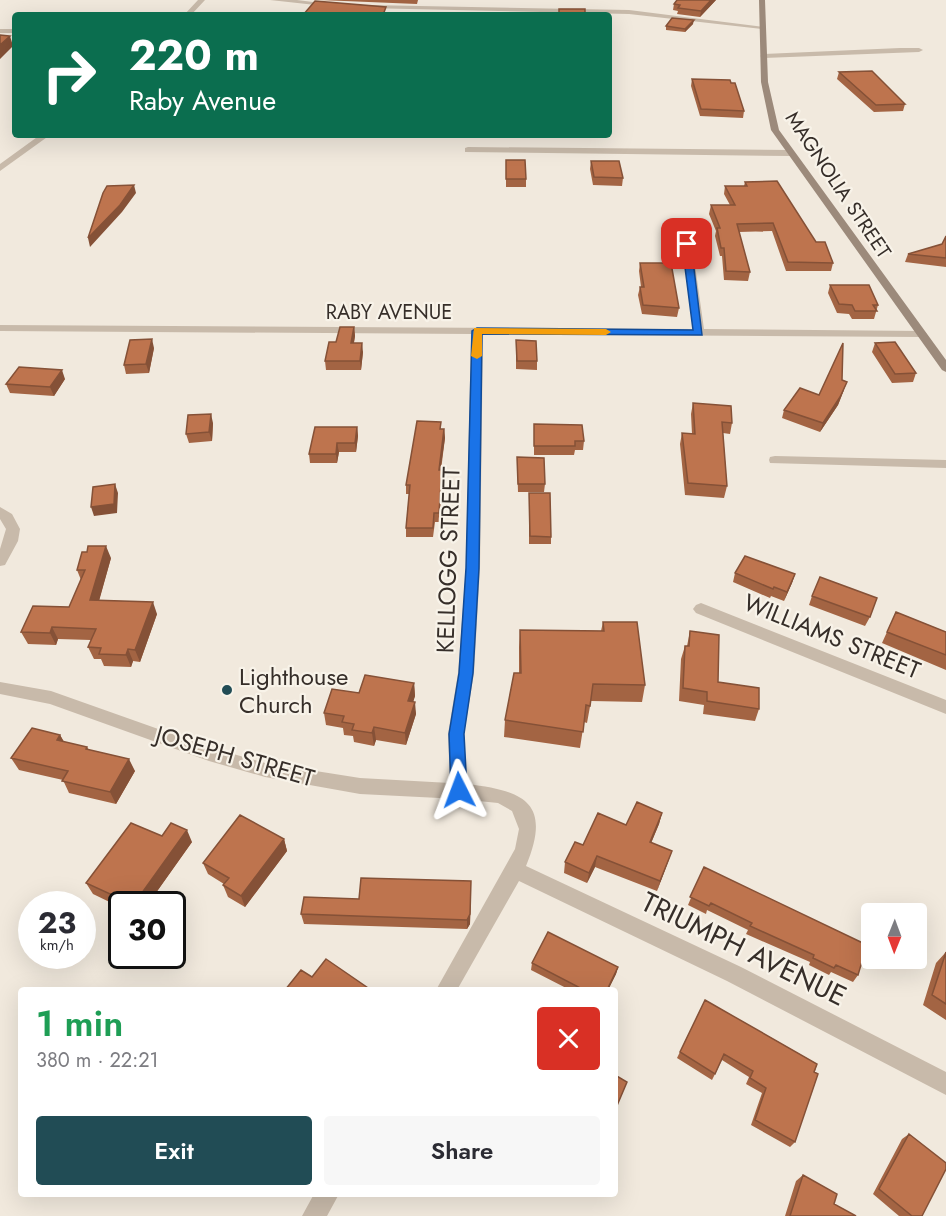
<!DOCTYPE html>
<html lang="en">
<head>
<meta charset="utf-8">
<style>
  body { margin:0; font-family:Jost,sans-serif; background:#f7f7f7; color:#2b2b33; height:100vh; display:flex; flex-direction:column; font-size:22px; white-space:nowrap }
  * { box-sizing:border-box; margin:0 }
  p { font-size:20px; color:#7c7c81 }
  .icon { flex:none; width:33px; height:33px; fill:none; stroke:currentColor; stroke-width:2; stroke-linecap:round; stroke-linejoin:round }
  .map { position:relative; flex:1; overflow:hidden }
  .side { position:absolute; left:18px; top:987px; width:600px; height:210px; display:flex; flex-direction:column; background:#fff; border-radius:6px; box-shadow:0 6px 24px #0002 }
  .side>* { flex:none }
  .banner { position:absolute; left:12px; top:12px; width:600px; height:126px; border-radius:6px; box-shadow:0 6px 24px #0002; background:#0b6e4f; color:#fff; overflow:hidden }
  .needle { width:39px; rotate:181deg }
  .tools { position:absolute; left:861px; top:903px; display:grid; gap:12px }
  .tools a { display:grid; place-items:center; width:66px; height:66px; border-radius:6px; background:#fff; box-shadow:0 6px 24px #0002; font-size:30px }
  .speed { position:absolute; left:18px; top:891px; display:flex; gap:12px; font-size:30px; font-weight:700; text-align:center }
  .speed>* { display:grid; place-content:center; width:78px; height:78px; border-radius:50%; background:#fff; box-shadow:0 6px 24px #0002; line-height:1 }
  .speed small { font-size:15px; font-weight:400 }
  .speed .limit { border:3px solid #111; border-radius:9px; background:#fff; color:#111 }
  .pin { position:absolute; display:grid; place-items:center; width:51px; height:51px; color:#fff; margin:-26px; border-radius:12px; box-shadow:0 3px 9px #0006 }
  .me { position:absolute; width:66px; margin:-33px; rotate:357deg; stroke-linejoin:round; filter:drop-shadow(0 0 4px #0008) }
  .turn { display:flex; align-items:center; gap:21px; height:126px; padding:0 18px; font-size:27px }
  .turn .icon { width:78px; height:78px; stroke-width:2.5 }
  .turn b { display:block; font-size:42px; line-height:51px }
  .round { display:grid; place-items:center; flex:none; width:63px; height:63px; border-radius:6px; background:#f7f7f7 }
  .summary { display:flex; align-items:center; justify-content:space-between; height:102px; padding:0 18px }
  h1 { font-size:36px; font-weight:600; line-height:45px; color:#1e9e55 }
  .action { display:flex; gap:12px; margin-top:auto; padding:12px 18px }
  .action a { flex:1; height:69px; border-radius:6px; background:#214c55; color:#fff; font-size:24px; font-weight:600; line-height:69px; text-align:center }
  .action a+a { background:#f7f7f7; color:#2b2b33 }
  .map>svg:first-child { display:block }
  .lines { fill:none; stroke-linecap:round; stroke-linejoin:round }
  .street { fill:#c8baaa; fill-rule:evenodd }
  .secondary { fill:#9c8a7b; fill-rule:evenodd }
  .wall { fill:#a36443 }
  .shaded-wall { fill:#855137 }
  .building { fill:#be744e; stroke:#855137; stroke-width:1.5 }
  .route { fill:#1a73e8; stroke:#114b97; stroke-width:1.5 }
  .slow { fill:#f59e0b }
  .poi-dot { fill:#214c55; stroke:#f8f3e9; stroke-width:2 }
  .labels { text-anchor:middle; dominant-baseline:central; stroke-width:4.5; stroke-linejoin:round; paint-order:stroke }
  .far-street-label { font-size:20px; fill:#362e29; stroke:#f8f3e9 }
  .street-label { font-size:24px; fill:#362e29; stroke:#f8f3e9 }
  .poi-label { font-size:24px; fill:#362e29; stroke:#f8f3e9; text-anchor:start }
  .near-street-label { font-size:28px; fill:#362e29; stroke:#f8f3e9 }
</style>
</head>
<body>
<div class="map">
<svg width="946" height="1216" viewBox="0 0 946 1216">
  <rect width="100%" height="100%" fill="#f1e9dd"/>
  <g class="lines">
    <!-- street -->
    <path class="street" d="M198 0H205L191 15H184Z
      M270 0H297L337 5 334 7Z
      M367 5 629 10 765 27 762 29 629 14 365 8Z
      M0 29H15V33H0Z
      M900 48H919L923 50 919 52 764 58 760 56 764 54Z
      M40 135H50L0 171V164Z
      M468 147 790 150 794 153 790 156 465 152V148Z
      M687 241 692 244 704 329 921 331 927 334 921 337 483 334 480 568 474 673 464 734 467 784C525 791 552 803 526 866L741 967 946 1072V1095L727 981 519 881 457 990H436L515 849 519 829 512 811 498 803 459 799 360 794 265 777 209 761 50 704 0 694V682L51 691 209 747 265 763 360 778 450 783 448 734 458 673 466 568 471 334 0 331V325L693 329 682 244Z
      M775 456 946 460V468L770 463 769 460 770 457Z
      M0 507 12 514 20 529 18 541 5 565 0 566V549L6 529 0 519Z
      M701 603 946 700V714L696 613 693 609 696 605Z
      M314 1194H339L327 1216H302Z"/>
    <!-- secondary -->
    <path class="secondary" d="M759 0H765L768 82 779 130 946 360V372L942 370 771 130 761 82Z"/>
  </g>
  <!-- wall -->
  <path class="wall" d="M320 0H418L417 4Z
    M716 0 700 17 677 14 678 11 673 10 674 4Z
    M693 24 685 32 666 30V26Z
    M839 72 905 104 903 111 874 112 837 79Z
    M692 79 744 111 743 118 700 116 691 86Z
    M506 160 526 179V187H506Z
    M591 161 623 178 622 186 593 185 590 169Z
    M745 182 816 242 833 263 831 271H786L772 231 739 232 750 272 748 281 724 280 722 256H720L715 236 716 231 709 214 711 205H730L724 194 725 186H744Z
    M946 236V267L905 262 908 254 942 244Z
    M640 263 679 308 677 317 642 314 638 295 640 287H641L639 271Z
    M830 285 878 305 874 319H852L849 314 837 313 828 293Z
    M354 327 355 336 354 343 363 352 361 370H326L325 361 336 342Z
    M516 340 537 361V370L516 369Z
    M875 343 916 373 913 382 892 383 872 352Z
    M154 348 149 373 126 374 124 365Z
    M65 379 54 396 10 393 6 384Z
    M844 390 838 405 820 432 782 418 784 410 819 395Z
    M693 403 732 423 730 434 723 433 727 486 724 498 685 495 680 444 682 433 692 434 691 414Z
    M213 423 212 441 189 443 186 434Z
    M534 424 584 441 583 450H575L574 455H534Z
    M357 427 358 436 356 452H339L337 463H310L309 454Z
    M441 429H444L445 438 441 470 442 479 439 522H435L433 537H406V528L409 494H406V485Z
    M517 457 545 484 544 492H518Z
    M529 493 551 537V544H529Z
    M111 558 99 600 157 614 140 662 133 661 131 667 104 666 101 659H94L88 647 91 640 58 639 56 645 28 644 21 632 69 607 81 580 77 570Z
    M735 573 795 574 792 583 784 601 771 596 770 598 733 582Z
    M812 596 870 617 865 626 809 605Z
    M896 612 946 632V670L882 643Z
    M603 622 645 685 642 702 591 701 587 723 584 722 580 748 504 737 505 720 519 673V647L520 630 601 631Z
    M690 631 718 682 759 709 755 721 703 714 704 705 679 701 681 659 685 646H687Z
    M414 683 415 696 413 701 416 714 406 745 376 740 374 746 354 742 353 736 344 735 343 728 326 725 324 713 359 693Z
    M60 735 64 742 87 747 89 750 135 771 116 804 69 793 63 780 19 770 11 758Z
    M662 813 659 824 651 843 672 851 657 891 595 867 587 883 564 873 565 862 583 845 626 825Z
    M162 836 192 842 148 904H122V908L93 894 86 883Z
    M284 839 287 851 245 907 228 897 223 885 224 884 208 874 203 863Z
    M704 867 858 975 853 982 831 972 829 975 809 965 810 962 746 934 748 930 707 910 706 914 688 905Z
    M471 881 470 924 467 929 304 924 301 914 359 899Z
    M946 952V1020L923 1005 936 963Z
    M532 963 618 967 616 974 608 990H570L531 970Z
    M705 1000 817 1064 795 1142 790 1147 751 1125 762 1093 746 1084 749 1077 722 1060 712 1080 677 1058Z
    M909 1134 922 1216H899L873 1194 902 1139Z
    M803 1175 834 1204 856 1216H785L796 1181Z"/>
  <!-- shaded-wall -->
  <path class="shaded-wall" d="M711 0H716L700 17 701 11Z
    M694 20 693 24 685 32V29Z
    M10 36 13 46 0 59V45Z
    M134 185 136 193 122 212 90 247 88 238Z
    M354 327 355 336 352 352 351 343Z
    M152 339 154 348 149 373 146 364Z
    M362 343 363 352 361 370 360 361Z
    M62 370 65 379 54 396 50 387Z
    M847 382 838 405 820 432 823 423Z
    M211 414 213 423 212 441 209 432Z
    M357 427 358 436 356 452 355 443Z
    M444 429 445 438 439 479V470Z
    M337 443 339 452 337 463 336 454Z
    M442 470V479L439 522V513Z
    M115 484 118 493 117 513 94 516 91 507Z
    M106 546 111 558 96 612 90 600Z
    M795 574 792 583 784 601 787 592Z
    M153 602 157 614 140 662 135 650Z
    M52 627 58 639 56 645 50 633Z
    M128 649 133 661 131 667 126 655Z
    M414 683 415 696 410 713 408 701Z
    M415 702 416 714 406 745 405 733Z
    M374 727 376 740 374 746 372 733Z
    M60 735 67 747 57 740Z
    M129 759 135 771 116 804 110 792Z
    M662 813 659 824 647 853 650 842Z
    M187 830 192 842 148 904H134Z
    M284 839 287 851 245 907 241 896Z
    M672 851 668 862 657 891 660 881Z
    M597 856 595 867 587 883 589 873Z
    M471 891 470 924 467 929V920Z
    M618 967 616 974 608 990H607Z"/>
  <!-- building -->
  <path class="building" d="M677 0H711L701 11 678 8 680 5 674 4Z
    M315 1 386 7 383 15H303Z
    M559 9H585V15H559Z
    M672 18 694 20 685 29 666 26Z
    M0 35 10 36 0 45Z
    M872 71 905 104 876 105 839 72Z
    M692 79 730 80 731 83H735L744 111 701 109Z
    M506 160H525L526 179H506Z
    M591 161H619L623 178 594 177Z
    M777 181 816 242H825L833 263 788 262 773 223 737 224 750 272 726 271 724 248H721L717 228H720L711 205H735L725 186H747L745 182Z
    M134 185 120 205 88 238 103 193 107 186Z
    M946 236V258L908 254 942 244Z
    M640 263H671L679 308 643 305 640 287H644Z
    M830 285H869L878 305H873L877 311H855L852 305 839 304Z
    M340 327H354L351 343H362L360 361H325L329 342H336Z
    M152 339 146 364 124 365 130 340Z
    M516 340 536 341 537 361H517Z
    M895 342 916 373 895 374 875 343Z
    M843 343 842 380 847 382 840 397 823 423 784 410 800 388 819 395Z
    M19 367 62 370 50 387 6 384Z
    M693 403 731 406 732 423 722 422 727 486 688 483 682 433 695 434Z
    M211 414 209 432 186 434 188 415Z
    M417 421 441 422 440 429H444L439 470H442L439 513H434L433 528H406L410 485H406Z
    M534 424 582 425 584 441H575V446H534Z
    M315 427H357L355 443H337L336 454H309Z
    M517 457 544 458 545 484H518Z
    M115 484 114 504 91 507 93 487Z
    M529 493H550L551 537 530 536Z
    M88 546H106L90 600 153 602 135 650 128 649 126 655 99 654 101 648 88 647 96 629 52 627 50 633 21 632 33 606 69 607 85 570H77L82 552H87Z
    M745 556 795 574 787 592 774 587 773 589 735 573Z
    M820 577 877 598 870 617 812 596Z
    M896 612 946 632V655L887 632Z
    M603 622H637L645 685 593 684 590 706 586 705 583 732 505 720 514 673H521L520 630 604 631Z
    M690 631 719 635 718 682 759 688V709L707 701V692L683 688 685 646H689Z
    M365 675 414 683 408 701 415 702 405 733 374 727 372 733 352 730 354 724 342 722 344 716 324 713 332 689 359 693Z
    M32 728 60 735 57 740 87 747 86 749 129 759 110 792 62 781 68 771 11 758Z
    M637 802 662 813 650 842 672 851 660 881 597 856 589 873 565 862 575 842 583 845 598 813 626 825Z
    M240 815 284 839 241 896 223 885 229 878 203 863Z
    M131 823 162 836 171 823 187 830 134 904H132L86 883Z
    M704 867 867 945 858 975 836 965 834 968 813 958 814 955 750 926 752 923 711 903 709 906 690 897Z
    M361 878 471 881 470 914 467 920 301 914 304 897 359 899Z
    M548 932 618 967 607 990H584L532 963Z
    M946 952V1004L932 995Z
    M326 959 371 990H285L301 970 312 977Z
    M705 1000 817 1064 814 1072 818 1074 795 1142 755 1120 766 1088 750 1078 753 1071 724 1054 715 1074 680 1052Z
    M615 1075 627 1082 616 1108 615 1107Z
    M909 1134 946 1163V1169L922 1216H912L879 1189Z
    M803 1175 837 1194 834 1204 856 1216H790Z"/>
  <!-- route -->
  <path class="route" d="M687 241 691 244 702 335 482 334 479 568 473 673 464 734 467 790 465 795 459 797 453 795 451 790 449 734 459 673 466 568 472 331 477 328 693 330 682 244Z"/>
  <!-- slow -->
  <path class="slow" d="M474 328 606 329 611 332 606 335 482 334V356L477 359 471 356Z"/>
  <!-- markers -->
  <circle class="poi-dot" cx="227" cy="690" r="6"/>
  <g class="labels">
    <!-- far-street labels -->
    <g class="far-street-label">
      <text transform="translate(838 185) rotate(56)">MAGNOLIA STREET</text>
      <text x="389" y="312">RABY AVENUE</text>
    </g>
    <!-- street labels -->
    <g class="street-label">
      <text transform="translate(448 560) rotate(-88)">KELLOGG STREET</text>
      <text transform="translate(832 636) rotate(22)">WILLIAMS STREET</text>
      <text transform="translate(235 756) rotate(16)">JOSEPH STREET</text>
    </g>
    <!-- poi labels -->
    <g class="poi-label">
      <text x="239" y="676">Lighthouse<tspan x="239" dy="28">Church</tspan></text>
    </g>
    <!-- near-street labels -->
    <g class="near-street-label">
      <text transform="translate(744 949) rotate(26)">TRIUMPH AVENUE</text>
    </g>
  </g>
</svg>
<div class="tools">
<a><svg class="needle" viewBox="-14 -14 28 28"><path d="M0-13l5 13h-10z" fill="#e53935"/><path d="M0 13l5-13h-10z" fill="#7c7c81"/></svg></a>
</div>
<div class="speed"><div>23<small>km/h</small></div><div class="limit">30</div></div>
<div class="pin" style="left:687px;top:244px;background:#d93025"><svg class="icon" aria-label="arrive" viewBox="0 0 24 24"><path d="M6 21V4h12l-3 4 3 4H6"/></svg></div>
<svg class="me" style="left:459px;top:790px" viewBox="-20 -20 40 40"><path d="M0-17L14 15 0 8-14 15z" fill="#1a73e8" stroke="#fff" stroke-width="4"/></svg>
<div class="banner">
<div class="turn"><svg class="icon" aria-label="right" viewBox="0 0 24 24"><path d="M7 20v-9h11M14 6l5 5-5 5"/></svg><div><b>220 m</b>Raby Avenue</div></div>
</div>
<section class="side">
<div class="summary"><div><h1>1 min</h1><p>380 m · 22:21</p></div><a class="round" style="background:#d93025;color:#fff"><svg class="icon" aria-label="close" viewBox="0 0 24 24"><path d="M6 6l12 12M18 6L6 18"/></svg></a></div>
<div class="action"><a>Exit</a><a>Share</a></div>
</section>
</div>
</body>
</html>
